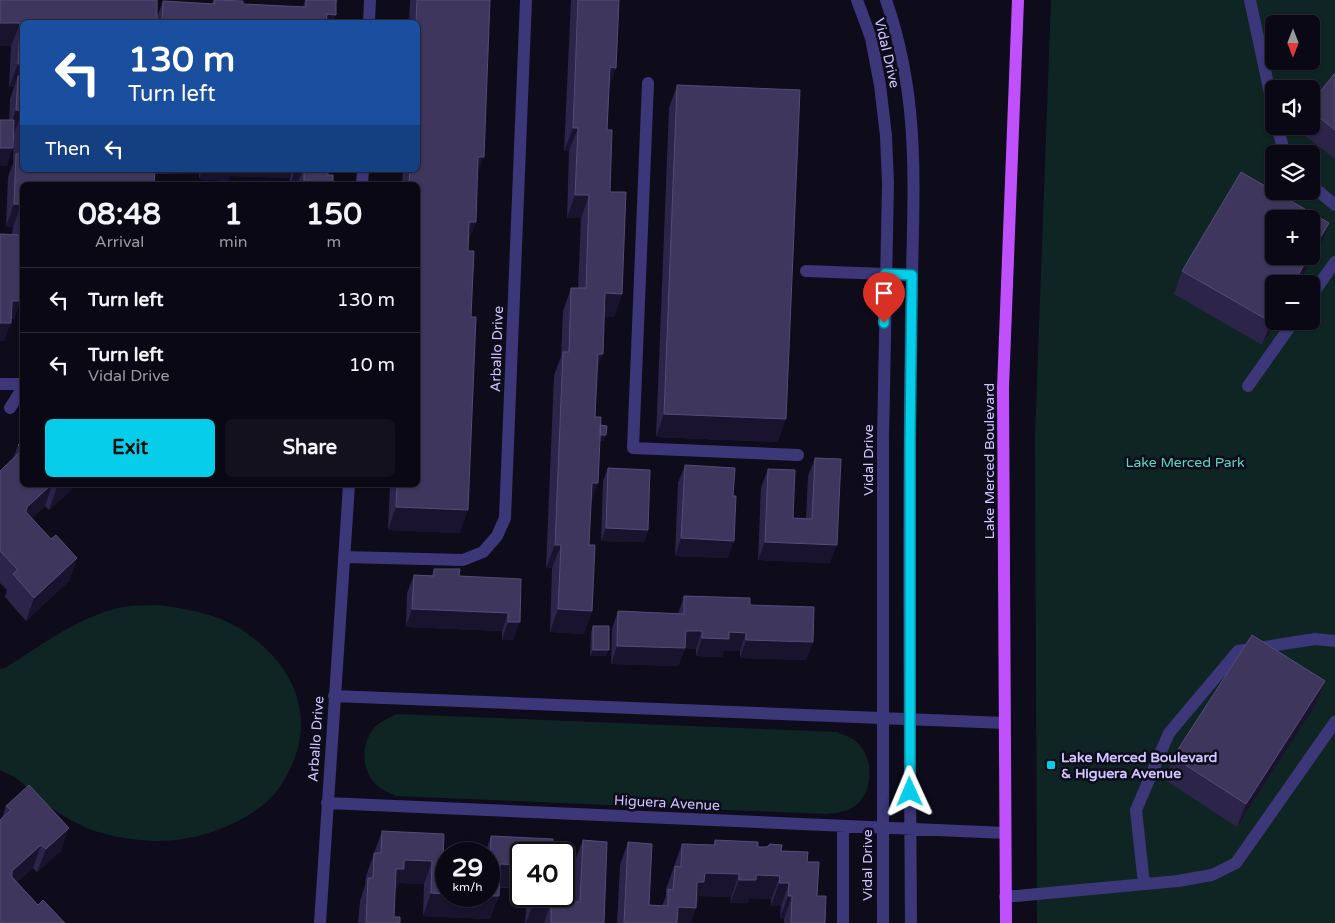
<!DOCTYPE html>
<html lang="en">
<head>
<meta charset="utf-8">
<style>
  body { margin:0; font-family:"Varela Round",sans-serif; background:#13111d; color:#f1f3f6; height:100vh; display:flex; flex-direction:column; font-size:19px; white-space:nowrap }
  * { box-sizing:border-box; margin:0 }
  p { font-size:16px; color:#999aa0 }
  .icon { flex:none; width:28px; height:28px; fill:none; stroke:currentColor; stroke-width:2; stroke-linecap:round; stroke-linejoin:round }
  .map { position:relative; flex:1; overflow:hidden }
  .drawer { position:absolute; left:20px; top:182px; width:400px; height:305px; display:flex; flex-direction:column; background:#0a0814; border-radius:8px; box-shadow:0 1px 4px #0004,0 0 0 1px #2a2934 }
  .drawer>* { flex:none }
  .banner { position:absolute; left:20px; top:20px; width:400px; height:152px; border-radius:8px; box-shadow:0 1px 4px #0004,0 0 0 1px #2a2934; background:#1a4fa0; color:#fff; overflow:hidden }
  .needle { width:32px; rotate:180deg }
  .tools { position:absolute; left:1265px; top:15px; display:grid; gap:10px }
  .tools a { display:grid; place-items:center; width:55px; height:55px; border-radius:8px; background:#0a0814; box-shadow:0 1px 4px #0004,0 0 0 1px #2a2934; font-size:25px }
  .speed { position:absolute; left:435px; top:842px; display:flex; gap:10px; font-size:25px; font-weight:700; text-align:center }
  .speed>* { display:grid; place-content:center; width:65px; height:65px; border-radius:50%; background:#0a0814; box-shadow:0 1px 4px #0004,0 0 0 1px #2a2934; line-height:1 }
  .speed small { font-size:12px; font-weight:400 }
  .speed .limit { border:2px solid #111; border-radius:8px; background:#fff; color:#111 }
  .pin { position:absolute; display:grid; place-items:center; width:42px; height:42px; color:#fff; margin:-51px -21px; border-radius:50% 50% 50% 0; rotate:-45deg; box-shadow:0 0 5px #0007 }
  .pin .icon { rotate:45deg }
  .me { position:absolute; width:55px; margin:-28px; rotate:359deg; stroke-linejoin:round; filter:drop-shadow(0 0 4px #0008) }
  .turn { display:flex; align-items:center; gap:18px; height:105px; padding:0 25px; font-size:22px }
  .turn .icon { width:65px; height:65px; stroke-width:2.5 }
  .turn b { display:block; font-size:35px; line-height:42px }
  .then { display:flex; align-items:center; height:48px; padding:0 25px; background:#0003; gap:10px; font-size:19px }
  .eta { display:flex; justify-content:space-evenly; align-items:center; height:85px; text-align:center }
  .eta b { font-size:30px; font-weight:700; line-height:35px }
  .button { display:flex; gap:10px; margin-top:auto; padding:10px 25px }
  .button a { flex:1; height:58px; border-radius:8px; background:#06cdea; color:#111; font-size:20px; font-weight:700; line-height:58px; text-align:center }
  .button a+a { background:#13111d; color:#f1f3f6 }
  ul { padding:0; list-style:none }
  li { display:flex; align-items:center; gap:15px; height:65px; padding:0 25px; border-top:1px solid #2a2934 }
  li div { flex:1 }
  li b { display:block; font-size:19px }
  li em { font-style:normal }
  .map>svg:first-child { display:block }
  .green { fill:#0e2524; fill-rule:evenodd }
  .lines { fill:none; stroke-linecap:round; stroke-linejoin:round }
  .minor { stroke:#3c3779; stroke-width:12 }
  .major { stroke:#c050fb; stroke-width:12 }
  .wall { fill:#2c2449 }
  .shaded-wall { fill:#19132e }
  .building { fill:#3e365c; stroke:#544c76 }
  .route-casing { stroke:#048598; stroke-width:12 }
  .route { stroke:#06cdea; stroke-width:9 }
  .poi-dot { fill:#06cdea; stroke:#0e0b1b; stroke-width:2 }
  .labels { text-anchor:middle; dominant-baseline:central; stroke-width:5; stroke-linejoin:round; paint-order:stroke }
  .street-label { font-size:14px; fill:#cec6fe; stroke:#0e0b1b }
  .park-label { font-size:14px; fill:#56dabd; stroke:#0e0b1b }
  .poi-label { font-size:14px; font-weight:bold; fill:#cec6fe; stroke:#0e0b1b; text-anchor:start }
</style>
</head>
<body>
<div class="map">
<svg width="1335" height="923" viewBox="0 0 1335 923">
  <rect width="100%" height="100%" fill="#0e0b1b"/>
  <!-- green -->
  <path class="green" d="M1051 0H1335V923H1037L1035 437ZM1274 24H1311V61H1274ZM1274 89H1311V126H1274ZM1274 154H1311V191H1274ZM1274 219H1311V256H1274ZM1274 284H1311V321H1274Z
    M156 605C185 608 218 614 242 630 299 667 320 726 281 785 264 813 219 833 188 838 159 844 127 840 98 832 82 828 49 808 36 797 30 791 24 784 17 779 12 775 5 773 0 770V669L5 668C42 645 75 619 118 608 130 605 144 606 156 605Z
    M397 714 837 732C843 735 854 738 858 743 877 763 873 802 845 811 839 813 831 813 825 814L396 796C391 793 384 791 379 787 361 773 360 745 374 728 380 721 389 718 397 714Z"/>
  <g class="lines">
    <!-- minor -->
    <path class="minor" d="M857 0 871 38 880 85 886 136 888 183 883 439V923
      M886 0C919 95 914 178 912 276 911 323 910 369 910 416 908 585 910 754 911 923
      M1250 0 1274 112
      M369 22 370 0
      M648 83 633 448 798 455
      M1277 126 1285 154
      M362 185 363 170
      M1311 185 1335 205
      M806 271 912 275
      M1311 296 1335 262
      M0 384H22
      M1248 386 1294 321
      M10 408 22 389
      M344 557 463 560 483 552 497 536 505 518 526 0
      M334 696 1005 723
      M327 803 1005 833
      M843 826V923
      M1144 884 1136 810 1169 733 1238 651 1315 639 1335 641
      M1005 897 1178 881 1212 875 1236 863 1335 722
      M320 923 349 485"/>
    <!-- major -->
    <path class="major" d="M1006 923 1003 388 1018 0"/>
  </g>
  <!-- wall -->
  <path class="wall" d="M0 0 157 17 163 1 212 4 214 0 243 4 303 7 305 0H338L336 5 333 22H22V170H328V175L333 185H289L290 178 230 176 228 181 199 179V174H155L22 185V286L21 291 20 301 14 319H11L4 341H0V234H12L13 227H6L8 177 13 163 14 134 7 166 10 99 14 87H9L11 46H0Z
    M410 0H490L477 175 476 222 468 241 460 533 388 530 390 485H418V185H402L403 170H418V22H409Z
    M571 0H619L616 68 609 86 607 130 610 192 622 294 614 317 604 316 597 370 595 417 600 425 604 441H600L591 502 589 545 592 611 584 634 550 632 552 568H546L554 375 561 357 563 311 571 288H578L581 218H567L569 151H564Z
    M1335 73V159L1299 131 1301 126H1311V103Z
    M677 85 778 442 656 437 669 108Z
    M1329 223 1321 246 1298 284H1274V321L1262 345 1174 294 1182 271Z
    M22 441V485H73L72 489 49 510 45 506 32 518 51 539 77 558 69 581 26 621 5 597 7 590 0 583V471L13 459 18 445Z
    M815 458 830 563 758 560 761 487 768 469 793 518H806L808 476Z
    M685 465 728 558 675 556 678 483Z
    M608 468 648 530 644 542 601 541 603 481Z
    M434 569 459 576 521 579 513 640H502V631L406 627 407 593 414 575H432Z
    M684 596 750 605 813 642 806 660 740 658V651H724L722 657 696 656V649H685L678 666 611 664 612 629 618 611 678 614Z
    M593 626 606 656H590L591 632Z
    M1325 681 1316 704 1237 827 1165 780 1173 757Z
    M6 806 61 851 37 872 33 868 17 882 38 905 0 923 2 818Z
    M382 831 443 860 489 896V854H485L491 836 521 854V896H563V901L573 902 574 863 583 840 604 923H525L527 898H520V888H499L490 919 423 916 424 884 399 883 395 892 394 917 400 923H358L360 901 365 885 366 876Z
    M715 840 781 851 807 862 825 923H784V919L780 918 781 906H771V899L749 898 747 903H730L731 897 699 896 691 923H617L620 865 628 842 649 905 662 906 666 896V889L682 844 713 845Z"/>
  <!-- shaded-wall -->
  <path class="shaded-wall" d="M327 14 336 15 333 22H324Z
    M0 23H20L11 46H0Z
    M18 64H22V87L18 76 14 87H9Z
    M610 67 616 68 608 91Z
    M16 110 22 111 14 134 8 133Z
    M573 128H578L569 151H564Z
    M0 148H13L7 166H0Z
    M478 157H484L475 180Z
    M150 170H200L199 174 148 173Z
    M202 170H292L290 178 230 176 228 181 199 179Z
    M295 170H303L297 185H290Z
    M575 195H589L581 218H567Z
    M14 204H21L13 227H6Z
    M469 222H476L467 245Z
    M1329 223 1321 246 1298 284H1293L1309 256H1311V253Z
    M20 230H22V253H11Z
    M21 277H22V286L19 295Z
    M605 293 622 294 614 317 597 316Z
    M12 301H20L14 319 5 318Z
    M1274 317V321H1276L1262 345 1271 322Z
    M0 323H11L4 341H0Z
    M598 354H603L594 377Z
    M664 414 786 419 778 442 656 437Z
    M597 435H606L604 441H594Z
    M592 483H598L590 506Z
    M51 485H52L45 506 18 530 27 507Z
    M59 485H73L72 489 49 510 57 487Z
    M396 507 468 510 460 533 388 530Z
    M606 528 648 530 644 542 601 541Z
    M681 538 734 541 728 558 675 556Z
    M765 542 837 545 830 563 758 560Z
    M555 545H561L552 568H546Z
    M77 558 69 581 26 621 34 598Z
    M412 609 508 613 502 631 406 627Z
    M558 609 592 611 584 634 550 632Z
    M508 622H520L513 640H502Z
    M686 631H702L696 649H685L678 666 611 664 617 646Z
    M729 632 746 633 740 651H724L722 657 696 656 702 638Z
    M746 640 813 642 806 660 740 658Z
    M593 650H609L606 656H590Z
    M1325 681 1316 704 1237 827 1246 804Z
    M69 828 61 851 37 872 46 849Z
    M41 845 33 868 4 894 12 871Z
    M404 860 432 861 424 884 399 883 395 892 396 869Z
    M500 864 521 865V885L520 888 492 887Z
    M705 873 739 874 731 897 699 896 696 905 697 882Z
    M756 875 780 876 771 899 749 898 747 903H730L739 880Z
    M779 883H789L781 906H771Z
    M431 893 446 894V896H499L490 919 423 916Z
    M521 894V896H527V898H520Z
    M788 896H792L784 919 780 918Z
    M534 902H551L544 923H526Z
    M678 907 696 908 691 923H672Z"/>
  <!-- building -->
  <path class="building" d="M0 0H157V22H22V64H18L20 23H0Z
    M214 0 243 1V4L306 7V0H336V15L327 14 326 22H162L163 1 214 4Z
    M417 0H490L484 157H478L476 222H469L468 251H474L471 317H476L468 510 396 507 397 485H418V185H409L410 170H418V22H416Z
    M578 0H619L616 68 610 67 607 130H612L610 192H626L622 294 605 293 603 354H598L595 417H601L598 483H592L589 545H595L592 611 558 609 561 545H555L563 352H569L571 288H586L589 195H575L578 128H573Z
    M1335 73V130L1311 111V103Z
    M18 76H22V111L16 110Z
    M677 85 800 90 786 419 664 414Z
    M22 113V170H155L154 185H22V230H20L21 204H14L16 154H21Z
    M0 120H14L13 148H0Z
    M304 170H328V175H333V185H304Z
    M1241 172 1329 223 1311 253V219H1274V256H1309L1293 284H1274V317L1271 322 1182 271Z
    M0 234 22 235V277H21L20 301H12L11 323H0Z
    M600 425 607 426 606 435H600Z
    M22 441V449L18 445Z
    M22 450V485H51L27 507 26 512 51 539 56 535 77 558 34 598 13 574 18 570 0 551V471Z
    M815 458 841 459 837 545 765 542 768 469 795 470 793 518 812 519Z
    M685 465 735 468 733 496H736L734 541 681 538Z
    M608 468 650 470 648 530 606 528Z
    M434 569H460L459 576 521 579 520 622H508V613L412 609 414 575 434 576Z
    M684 596 750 598V605L814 607 813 642 746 640V633L729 632V639L702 638V631H686L685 648 617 646 618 611 684 614Z
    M593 626H609V650H593Z
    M1252 635 1325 681 1246 804 1173 757Z
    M29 785 69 828 46 849 41 845 12 871V877L38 905 43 900 65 923H0V820L11 810 6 806Z
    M382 831 444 834 443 860H446V894L431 893 432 861 404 860V869H396L394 917H400V923H366L368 878H373L374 853H381Z
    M491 836 553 839 552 854H521V865L500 864 499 896H489V862H490Z
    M583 840 607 842 604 923H551V902H534V896H563V901L580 902Z
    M715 840 758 842V847H767L770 844 782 845 781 851 808 852 807 862H819L817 896H826L825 923H791L792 896H788L789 883H779L780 876 756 875V880H739V874L705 873 704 882H697L696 908 678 907 677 923H624L628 842 652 844 649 905 668 906V889L673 890 675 866 681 867 682 844 715 845Z"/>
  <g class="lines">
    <!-- route casing -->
    <g class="route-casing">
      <path id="route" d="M884 323 885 274 912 275 910 439V792"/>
    </g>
    <!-- route -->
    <use href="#route" class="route"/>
  </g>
  <!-- markers -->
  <rect class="poi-dot" x="1046" y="760" width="10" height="10" rx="2.5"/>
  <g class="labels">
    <!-- street labels -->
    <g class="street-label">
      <text transform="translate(887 53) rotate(77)">Vidal Drive</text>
      <text transform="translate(497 349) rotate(-88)">Arballo Drive</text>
      <text transform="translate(868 460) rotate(-90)">Vidal Drive</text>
      <text transform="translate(989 461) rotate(-90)">Lake Merced Boulevard</text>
      <text transform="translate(316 739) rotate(-86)">Arballo Drive</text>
      <text transform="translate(667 803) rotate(3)">Higuera Avenue</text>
      <text transform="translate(867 865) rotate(-90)">Vidal Drive</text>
    </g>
    <!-- park labels -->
    <g class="park-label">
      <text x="1185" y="462">Lake Merced Park</text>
    </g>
    <!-- poi labels -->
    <g class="poi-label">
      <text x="1061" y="757">Lake Merced Boulevard<tspan x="1061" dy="16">&amp; Higuera Avenue</tspan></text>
    </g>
  </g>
</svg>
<div class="tools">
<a><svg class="needle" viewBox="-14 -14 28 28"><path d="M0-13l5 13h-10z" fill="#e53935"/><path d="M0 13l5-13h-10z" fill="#999aa0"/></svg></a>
<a><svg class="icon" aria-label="sound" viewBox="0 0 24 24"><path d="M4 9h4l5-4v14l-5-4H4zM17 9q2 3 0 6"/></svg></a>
<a><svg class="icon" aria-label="layers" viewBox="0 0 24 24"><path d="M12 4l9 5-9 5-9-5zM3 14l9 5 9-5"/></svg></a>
<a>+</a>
<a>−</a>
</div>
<div class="speed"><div>29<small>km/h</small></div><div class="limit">40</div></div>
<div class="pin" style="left:884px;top:323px;background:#d93025"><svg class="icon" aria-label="arrive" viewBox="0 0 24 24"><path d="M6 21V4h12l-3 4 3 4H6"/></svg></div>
<svg class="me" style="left:910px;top:792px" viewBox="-20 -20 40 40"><path d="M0-17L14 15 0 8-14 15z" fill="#06cdea" stroke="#fff" stroke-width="4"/></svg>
<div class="banner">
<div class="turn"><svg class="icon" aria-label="left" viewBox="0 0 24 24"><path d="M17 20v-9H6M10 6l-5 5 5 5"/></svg><div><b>130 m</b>Turn left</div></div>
<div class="then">Then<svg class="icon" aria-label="left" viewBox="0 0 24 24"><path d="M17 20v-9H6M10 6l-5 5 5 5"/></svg></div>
</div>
<section class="drawer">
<div class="eta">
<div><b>08:48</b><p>Arrival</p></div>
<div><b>1</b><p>min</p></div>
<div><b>150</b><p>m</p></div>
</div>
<ul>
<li><svg class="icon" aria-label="left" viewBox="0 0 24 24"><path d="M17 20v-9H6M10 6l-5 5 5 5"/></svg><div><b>Turn left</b></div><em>130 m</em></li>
<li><svg class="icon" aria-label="left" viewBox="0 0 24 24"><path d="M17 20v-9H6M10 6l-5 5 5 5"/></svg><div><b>Turn left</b><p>Vidal Drive</p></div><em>10 m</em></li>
</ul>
<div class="button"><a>Exit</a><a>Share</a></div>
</section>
</div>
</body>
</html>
